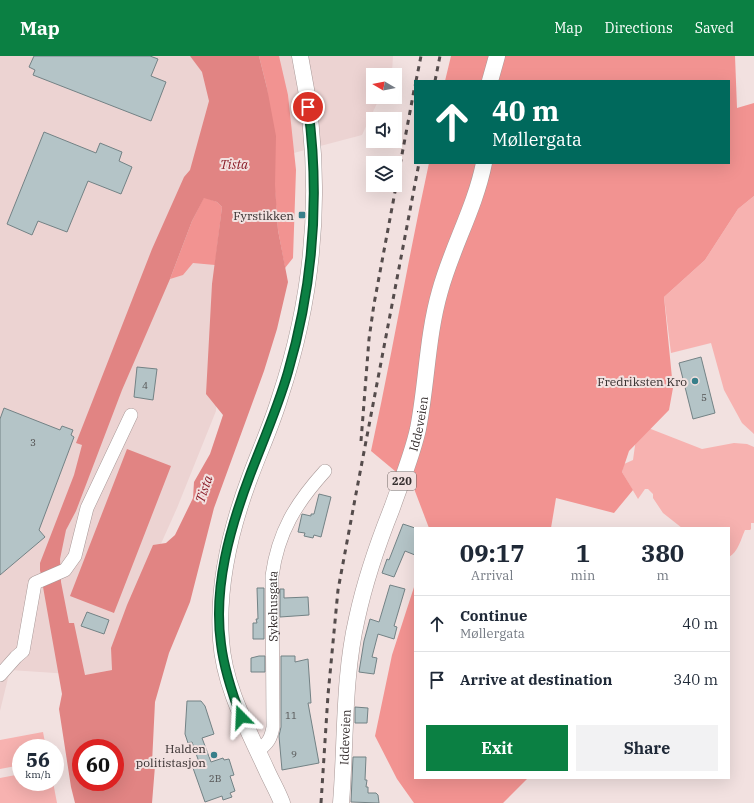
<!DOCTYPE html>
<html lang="en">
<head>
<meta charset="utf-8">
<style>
  body { margin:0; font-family:"IBM Plex Serif",serif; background:#f2f2f3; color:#1f2937; height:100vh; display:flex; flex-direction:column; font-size:15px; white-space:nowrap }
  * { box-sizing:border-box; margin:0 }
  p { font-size:13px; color:#747a83 }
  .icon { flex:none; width:22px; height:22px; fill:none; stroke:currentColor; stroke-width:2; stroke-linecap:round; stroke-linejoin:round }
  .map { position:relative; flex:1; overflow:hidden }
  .details { position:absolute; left:414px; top:471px; width:316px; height:252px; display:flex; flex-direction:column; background:#fff; border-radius:0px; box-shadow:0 4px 16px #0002 }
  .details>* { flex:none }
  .banner { position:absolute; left:414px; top:24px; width:316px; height:84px; border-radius:0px; box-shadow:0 4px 16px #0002; background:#00695c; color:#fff; overflow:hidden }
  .needle { width:26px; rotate:280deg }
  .controls { position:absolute; left:366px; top:12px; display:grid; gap:8px }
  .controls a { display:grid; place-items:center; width:36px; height:36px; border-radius:0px; background:#fff; box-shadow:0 4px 16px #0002; font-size:20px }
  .speed { position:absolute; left:12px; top:683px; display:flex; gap:8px; font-size:20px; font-weight:700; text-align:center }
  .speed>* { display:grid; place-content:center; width:52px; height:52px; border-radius:50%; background:#fff; box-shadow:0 4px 16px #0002; line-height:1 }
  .speed small { font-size:10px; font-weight:400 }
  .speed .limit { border:6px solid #d22; background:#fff; color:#111 }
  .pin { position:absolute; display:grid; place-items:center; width:34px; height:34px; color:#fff; margin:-17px; border:2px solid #fff; border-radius:50%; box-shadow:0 1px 4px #0007 }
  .me { position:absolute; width:44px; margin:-22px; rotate:339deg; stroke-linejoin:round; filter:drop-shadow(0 0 3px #0008) }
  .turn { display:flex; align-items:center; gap:14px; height:84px; padding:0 12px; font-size:18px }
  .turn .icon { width:52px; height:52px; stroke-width:2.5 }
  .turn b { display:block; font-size:28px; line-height:34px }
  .eta { display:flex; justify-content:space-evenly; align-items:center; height:68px; text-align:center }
  .eta b { font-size:24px; font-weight:700; line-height:28px }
  .primary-button { display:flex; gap:8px; margin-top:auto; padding:8px 12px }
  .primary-button a { flex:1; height:46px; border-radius:0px; background:#0b8043; color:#fff; font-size:16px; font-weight:700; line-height:46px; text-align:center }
  .primary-button a+a { background:#f2f2f3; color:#1f2937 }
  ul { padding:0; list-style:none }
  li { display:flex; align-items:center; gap:12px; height:56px; padding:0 12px; border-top:1px solid #e0e1e3 }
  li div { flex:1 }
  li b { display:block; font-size:15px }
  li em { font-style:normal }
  header { display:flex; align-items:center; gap:24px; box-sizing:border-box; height:56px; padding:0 20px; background:#0b8043; color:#fff }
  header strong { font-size:19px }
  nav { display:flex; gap:22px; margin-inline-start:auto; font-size:14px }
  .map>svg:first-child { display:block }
  .built { fill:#ecd3d2 }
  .green { fill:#f7b2b0 }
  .forest { fill:#f29391 }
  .water { fill:#e18483; fill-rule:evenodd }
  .building { fill:#b4c4c7; stroke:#738285 }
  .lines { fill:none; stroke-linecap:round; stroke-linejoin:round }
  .minor-casing { stroke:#a89897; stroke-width:14 }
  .major-casing { stroke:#a89897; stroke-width:17 }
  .minor { stroke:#fff; stroke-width:13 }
  .major { stroke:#fff; stroke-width:16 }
  .rail { stroke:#554c4c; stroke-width:3; stroke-dasharray:5 5; stroke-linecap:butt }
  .route-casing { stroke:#07532c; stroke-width:10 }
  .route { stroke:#0b8043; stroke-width:7 }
  .poi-dot { fill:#387f8a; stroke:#f2e1e0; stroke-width:1.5 }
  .labels { text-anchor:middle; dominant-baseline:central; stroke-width:4; stroke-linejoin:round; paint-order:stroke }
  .number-label { font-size:10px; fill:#555454 }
  .shield { fill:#f2e1e0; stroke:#6e6463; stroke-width:1 }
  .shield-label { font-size:11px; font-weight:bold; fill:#352e2e }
  .poi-label { font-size:12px; fill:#352e2e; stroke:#f2e1e0; text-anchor:end }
  .street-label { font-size:12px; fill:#352e2e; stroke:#f2e1e0 }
  .water-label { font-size:13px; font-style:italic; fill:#8a1b27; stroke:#f2e1e0 }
</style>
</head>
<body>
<header>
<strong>Map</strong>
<nav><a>Map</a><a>Directions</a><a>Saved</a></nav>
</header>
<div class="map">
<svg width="754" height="747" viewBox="0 0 754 747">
  <rect width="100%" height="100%" fill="#f2e1e0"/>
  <!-- built -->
  <path class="built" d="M0 0H393L392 16 391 19H373V41H380L362 79 290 98 229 157 216 355 177 452 117 586 112 614 85 619 10 614 0 655Z"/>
  <!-- green -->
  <path class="green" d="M754 140V378L742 367 724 334 711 287 671 297 664 241 705 204 738 153Z
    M638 368 702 393 734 387 747 388 754 391V467H751V473L750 474H745C741 483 738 496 729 501V472H682L663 457 653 442V438L648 433H645L638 443 622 416 624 408 633 404Z
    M43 676 46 692H21V709L0 713V684Z
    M21 718V726H53L57 747H0V722Z"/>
  <!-- forest -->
  <path class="forest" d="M259 0H279L288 39 296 114 293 202 285 212 278 174 267 32Z
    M451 0H735L737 52 754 47V140L738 153 705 204 664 241 673 332 669 354 629 395 622 416 633 434 614 457 556 442 551 472H429L413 430 371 395C392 299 408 203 429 107H729V25H445Z
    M204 141 217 146 222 151 215 209 193 207 183 219 170 223 192 165Z
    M415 528V722H528L503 747H414L397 723 375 680 392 599Z"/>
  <!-- water -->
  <path class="water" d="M190 0H259L267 32 276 80 275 129 278 174 288 226 277 273 264 315 214 452 190 546 169 597 155 646 152 707 155 710 152 747H75L71 731 59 653 62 638 40 514V507L74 419 82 389 76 387 152 193 184 121 190 114 209 45 202 16ZM204 142 217 146 222 151 212 228 206 338 223 359 210 398 194 426 193 442 175 479 166 487 153 489 127 549 111 592 112 614 85 619 74 567H69L61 526 60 503 66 474 76 455 122 334 170 223 192 165ZM81 692H115V726H81Z
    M127 393 171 410 114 557 70 540Z"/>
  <!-- building -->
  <path class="building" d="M34 0H150L158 3 151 20 166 26 151 65 33 19 35 14 29 11Z
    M44 76 96 97 100 87 122 96 119 105 132 111 121 138 88 125 67 176 38 165 32 179 7 168Z
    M701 301 715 357 693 363 679 307Z
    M137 311 157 313 153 344 134 341Z
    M4 352 60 374 62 370 73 374 71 379 74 381 39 474 45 481 0 519V363Z
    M319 438 331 441 321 481 314 479 313 482 304 480 305 477 298 476 302 458 311 460V458H314Z
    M403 468 415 472V499L405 495 394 521 382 517 387 503 389 504Z
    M390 529 405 533 394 570 397 571 394 583 378 578 372 601 377 602 374 618 359 616 364 585 370 563 379 566Z
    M257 532H264V583H253V567H257L256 563H258Z
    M280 533H284V542L308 541 309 559 280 561Z
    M87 556 109 564 104 578 81 570Z
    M259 600H265V616H251V602Z
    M281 600H295V606L308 603 311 647H308L319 707 282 714 279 680 281 671Z
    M187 645H201L205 650 214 678 202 682 211 706 223 702 224 704 229 703 234 719 230 720 235 735 230 737 232 741 223 744 222 740 205 746 193 712 200 709 192 686 188 687 185 678Z
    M355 651 368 652 367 667H355Z
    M353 701H366L365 724H367L366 731H368V737H376L378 739 379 747 351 746Z"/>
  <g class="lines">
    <!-- minor casing -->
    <g class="minor-casing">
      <g id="minor">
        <path d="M0 619 16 601 23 595 35 527 65 514 75 500 87 452 131 359"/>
        <path id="s1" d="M258 695C268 687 271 683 273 671L272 520C278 476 296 447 325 415"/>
      </g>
    </g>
    <!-- major casing -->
    <g class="major-casing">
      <g id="major">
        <path d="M490 25 497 0"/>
        <path d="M282 747C278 736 272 726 267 715 248 673 224 631 221 584 217 528 230 474 250 421 260 394 272 368 280 341 317 230 324 115 300 0"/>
        <path id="s2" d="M341 747C346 686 343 622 357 562 365 525 378 487 392 452 401 426 412 400 418 373 427 327 427 280 440 235 452 191 475 152 484 107"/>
      </g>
    </g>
    <!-- minor -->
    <use href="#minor" class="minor"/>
    <!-- major -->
    <use href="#major" class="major"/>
    <!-- rail -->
    <path class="rail" d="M416 25 421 0
      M435 25 440 0
      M361 385 369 283 374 248 415 29
      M321 747 328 639 338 534 355 443 419 107"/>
  </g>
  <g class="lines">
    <!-- route casing -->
    <g class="route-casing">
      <path id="route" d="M241 661C232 637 224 613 221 588 213 531 230 472 250 419 263 385 278 351 288 316 313 230 320 140 308 51"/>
    </g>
    <!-- route -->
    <use href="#route" class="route"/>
  </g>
  <!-- markers -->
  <g class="poi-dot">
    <rect x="298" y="155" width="8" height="8" rx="2"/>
    <circle cx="695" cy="325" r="4"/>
    <circle cx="214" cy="699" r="4"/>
  </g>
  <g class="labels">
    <!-- number labels -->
    <g class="number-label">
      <text x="145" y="329">4</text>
      <text x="704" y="341">5</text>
      <text x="33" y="386">3</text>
      <text x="291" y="659">11</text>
      <text x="294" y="698">9</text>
      <text x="215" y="722">2B</text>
    </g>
    <!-- shield labels -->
    <rect class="shield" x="388" y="416" width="28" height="18" rx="3"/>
    <g class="shield-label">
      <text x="402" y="425">220</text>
    </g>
    <!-- poi labels -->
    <g class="poi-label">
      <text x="294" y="159">Fyrstikken</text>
      <text x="687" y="325">Fredriksten Kro</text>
      <text x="206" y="692">Halden<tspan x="206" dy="14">politistasjon</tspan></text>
    </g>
    <!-- street labels -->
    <g class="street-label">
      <text stroke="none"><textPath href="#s2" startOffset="390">Iddeveien</textPath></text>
      <text stroke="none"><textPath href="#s1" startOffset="150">Sykehusgata</textPath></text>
      <text stroke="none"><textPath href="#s2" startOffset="66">Iddeveien</textPath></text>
    </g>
    <!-- water labels -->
    <g class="water-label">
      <text x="234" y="108">Tista</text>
      <text transform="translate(204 433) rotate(-71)">Tista</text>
    </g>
  </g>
</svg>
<div class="controls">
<a><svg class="needle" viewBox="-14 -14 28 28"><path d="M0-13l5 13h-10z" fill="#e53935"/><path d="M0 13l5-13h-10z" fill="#747a83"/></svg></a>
<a><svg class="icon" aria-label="sound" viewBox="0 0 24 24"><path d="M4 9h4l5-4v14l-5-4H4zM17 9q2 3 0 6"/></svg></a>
<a><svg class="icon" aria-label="layers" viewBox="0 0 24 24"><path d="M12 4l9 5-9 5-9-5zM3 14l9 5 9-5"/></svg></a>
</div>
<div class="speed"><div>56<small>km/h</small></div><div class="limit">60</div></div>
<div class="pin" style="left:308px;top:51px;background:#d93025"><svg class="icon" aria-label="arrive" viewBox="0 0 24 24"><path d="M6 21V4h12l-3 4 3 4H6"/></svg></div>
<svg class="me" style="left:241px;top:661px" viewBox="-20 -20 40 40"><path d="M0-17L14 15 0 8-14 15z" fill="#0b8043" stroke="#fff" stroke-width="4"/></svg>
<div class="banner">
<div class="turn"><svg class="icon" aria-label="ahead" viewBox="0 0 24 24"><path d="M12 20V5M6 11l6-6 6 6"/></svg><div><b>40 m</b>Møllergata</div></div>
</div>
<section class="details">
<div class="eta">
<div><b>09:17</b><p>Arrival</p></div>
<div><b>1</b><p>min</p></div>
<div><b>380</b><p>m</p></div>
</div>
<ul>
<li><svg class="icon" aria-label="ahead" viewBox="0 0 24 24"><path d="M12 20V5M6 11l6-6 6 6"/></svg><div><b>Continue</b><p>Møllergata</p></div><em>40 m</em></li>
<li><svg class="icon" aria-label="arrive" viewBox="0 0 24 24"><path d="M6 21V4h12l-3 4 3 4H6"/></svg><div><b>Arrive at destination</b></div><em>340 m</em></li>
</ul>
<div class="primary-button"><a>Exit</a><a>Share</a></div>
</section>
</div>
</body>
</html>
